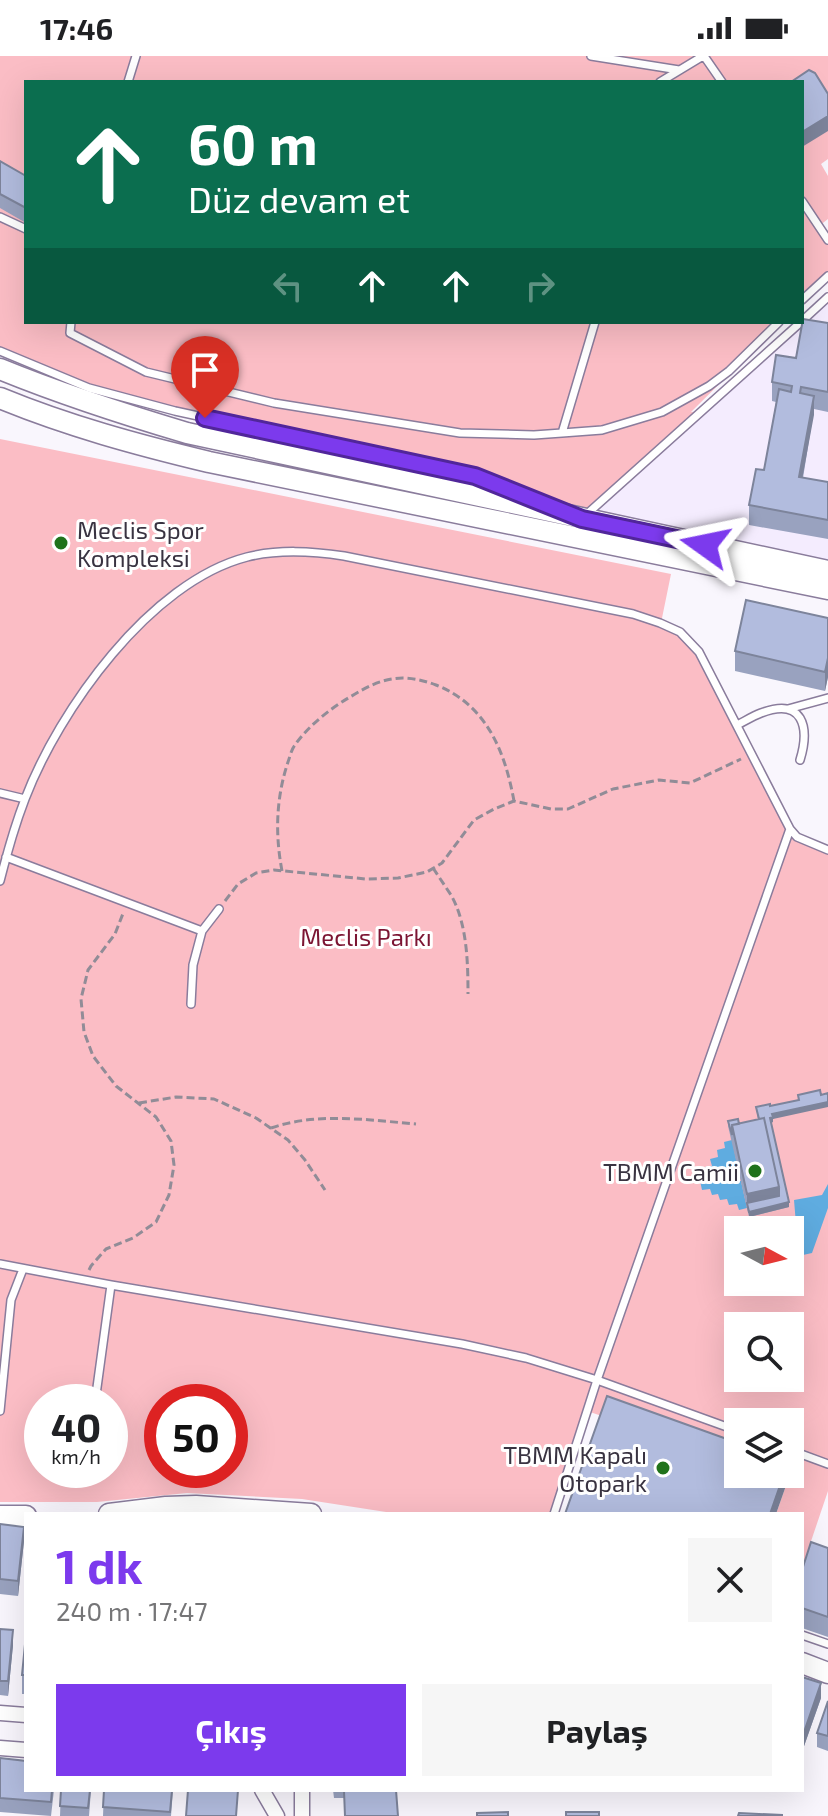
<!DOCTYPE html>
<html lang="tr">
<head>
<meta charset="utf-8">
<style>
  body { margin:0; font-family:"Exo 2",sans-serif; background:#f6f6f6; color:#202124; height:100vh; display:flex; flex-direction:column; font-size:30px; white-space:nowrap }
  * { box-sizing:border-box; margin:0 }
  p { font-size:26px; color:#757577 }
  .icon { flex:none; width:44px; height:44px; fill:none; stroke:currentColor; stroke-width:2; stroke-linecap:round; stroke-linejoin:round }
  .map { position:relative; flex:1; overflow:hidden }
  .side { position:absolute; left:24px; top:1456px; width:780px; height:280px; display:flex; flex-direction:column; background:#fff; border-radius:0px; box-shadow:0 8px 32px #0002 }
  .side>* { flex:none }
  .hud { position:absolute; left:24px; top:24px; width:780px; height:244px; border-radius:0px; box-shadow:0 8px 32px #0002; background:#0b6e4f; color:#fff; overflow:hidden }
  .needle { width:52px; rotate:97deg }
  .fabs { position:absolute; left:724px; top:1160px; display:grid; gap:16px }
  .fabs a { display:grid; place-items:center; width:80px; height:80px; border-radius:0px; background:#fff; box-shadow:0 8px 32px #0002; font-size:40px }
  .speed { position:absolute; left:24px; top:1328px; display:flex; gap:16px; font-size:40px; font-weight:700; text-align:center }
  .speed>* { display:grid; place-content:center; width:104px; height:104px; border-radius:50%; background:#fff; box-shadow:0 8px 32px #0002; line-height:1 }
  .speed small { font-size:20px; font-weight:400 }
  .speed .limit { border:12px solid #d22; background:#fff; color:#111 }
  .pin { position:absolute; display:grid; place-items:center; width:68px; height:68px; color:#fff; margin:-82px -34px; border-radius:50% 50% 50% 0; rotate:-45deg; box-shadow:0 0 8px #0007 }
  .pin .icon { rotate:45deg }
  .me { position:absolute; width:88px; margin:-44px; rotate:282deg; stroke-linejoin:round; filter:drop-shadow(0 0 6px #0008) }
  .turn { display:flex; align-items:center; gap:28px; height:168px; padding:0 32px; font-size:36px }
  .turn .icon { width:104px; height:104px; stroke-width:2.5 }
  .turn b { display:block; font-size:56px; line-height:68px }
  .lanes { display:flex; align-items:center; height:76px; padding:0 32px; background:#0003; justify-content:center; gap:40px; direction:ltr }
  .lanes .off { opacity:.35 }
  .round { display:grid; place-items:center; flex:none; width:84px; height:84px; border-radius:0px; background:#f6f6f6 }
  .overview { display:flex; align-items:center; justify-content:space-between; height:136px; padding:0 32px }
  h1 { font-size:48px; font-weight:700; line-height:60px; color:#7c3aed }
  .primary-button { display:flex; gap:16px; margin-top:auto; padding:16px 32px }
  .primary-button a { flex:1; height:92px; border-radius:0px; background:#7c3aed; color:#fff; font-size:32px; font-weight:700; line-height:92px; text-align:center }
  .primary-button a+a { background:#f6f6f6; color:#202124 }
  .status { display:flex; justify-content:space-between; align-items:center; height:56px; padding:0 40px; background:#fff; direction:ltr }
  .status svg { height:22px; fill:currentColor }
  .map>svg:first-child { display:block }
  .built { fill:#f4ecfe }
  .green { fill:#fbbdc5; fill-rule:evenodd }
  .water { fill:#5face0 }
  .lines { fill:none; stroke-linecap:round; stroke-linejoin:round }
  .lane-casing { stroke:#8a7c9c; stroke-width:10 }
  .street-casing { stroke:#8a7c9c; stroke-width:17 }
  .secondary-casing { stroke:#8a7c9c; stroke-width:23 }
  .path { stroke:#918c97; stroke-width:3; stroke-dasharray:8 4; stroke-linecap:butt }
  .lane { stroke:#fff; stroke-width:7 }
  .street { stroke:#fff; stroke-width:14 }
  .secondary { stroke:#fff; stroke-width:20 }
  .wall { fill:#99a2bf }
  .shaded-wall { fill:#7d849b }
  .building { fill:#b2bcde; stroke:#7d849b; stroke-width:2 }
  .route-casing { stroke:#51269a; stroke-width:20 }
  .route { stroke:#7c3aed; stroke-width:14 }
  .poi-dot { fill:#20721b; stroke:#fff; stroke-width:3 }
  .labels { text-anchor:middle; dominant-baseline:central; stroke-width:6; stroke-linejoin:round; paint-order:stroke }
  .poi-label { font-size:24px; fill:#393341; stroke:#fff; text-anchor:end }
  .park-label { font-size:24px; fill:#7c1533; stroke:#fff }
</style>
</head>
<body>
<div class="status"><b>17:46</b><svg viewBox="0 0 49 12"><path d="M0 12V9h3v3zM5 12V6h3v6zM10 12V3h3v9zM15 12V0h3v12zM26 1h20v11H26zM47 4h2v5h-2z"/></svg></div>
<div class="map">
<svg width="828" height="1760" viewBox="0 0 828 1760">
  <rect width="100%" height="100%" fill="#f9f6fd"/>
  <!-- built -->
  <path class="built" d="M828 241V515L582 463Z"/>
  <!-- green -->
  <path class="green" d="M0 0H828V103L821 108 828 120V163L819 170 828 184V221L802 246V26H26V266H782L691 356 702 355 582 463 475 420 175 355 89 332 0 295Z
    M0 383 671 518 661 567 680 576 699 596 797 781 828 794V1435L805 1503 811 1505 802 1533V1458H776L788 1424 772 1418H790V1366H738V1406L587 1355 554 1458H399L302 1443 187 1437 97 1446H0ZM738 1174H790V1226H738ZM738 1270H790V1322H738ZM42 1346H110V1414H42ZM162 1346H230V1414H162Z"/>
  <!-- water -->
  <path class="water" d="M732 1084 738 1112 735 1113 736 1116 734 1117 735 1122H737L738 1125H741L747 1152 739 1154 737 1148 729 1149 727 1143 720 1144 718 1138 712 1139 710 1133 702 1134 699 1120 706 1118 705 1111 712 1110 710 1103 718 1101 717 1094 725 1092 724 1086Z
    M828 1128V1152L812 1197 803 1199 796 1168 794 1144 822 1139Z"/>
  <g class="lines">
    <!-- lane casing -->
    <g class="lane-casing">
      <path id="lane" d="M591 0 679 14
        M704 0 722 26
        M128 26 136 0
        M660 26 703 0
        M802 145 828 184
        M0 161 26 173
        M802 244 828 220
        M802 265 828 241
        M71 266 70 277 146 316 274 347 460 377 534 379 562 377 595 266
        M0 295 89 332 175 355 475 420 532 443
        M562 377 602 374 662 356 709 330 729 315 779 266
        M587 458 801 266
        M788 653 828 642
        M737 669C745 665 753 660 761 657 803 641 810 671 800 704
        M0 737 25 743
        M6 801 202 875 193 909 191 948
        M0 825C7 797 15 769 25 743 59 654 150 526 247 501 279 493 311 495 344 500L633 558 660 567 680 576 699 596 790 773 797 781 828 794
        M202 875 219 853
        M0 1208 111 1229 462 1288 526 1302 597 1324 738 1375
        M95 1346 111 1229
        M0 1355 11 1244 23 1213
        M790 1394 828 1408
        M554 1458 597 1324 790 773
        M802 1579 828 1588"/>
    </g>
    <!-- street casing -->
    <g class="street-casing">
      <path id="street" d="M0 1657 26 1659
        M0 1692 26 1694
        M262 1734 277 1760
        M302 1734V1760"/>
    </g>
    <!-- secondary casing -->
    <g class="secondary-casing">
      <path id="secondary" d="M0 313C61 338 123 358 187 377L828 515
        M0 342C68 370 138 389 209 406L828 533
        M109 1458 166 1451 196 1450 311 1458
        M0 1460H26
        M802 1607 828 1617"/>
    </g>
    <!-- path -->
    <path class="path" d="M433 812C439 821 445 830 451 839 467 867 468 906 468 938
      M282 815C275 778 276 742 288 706 290 701 291 694 295 689 307 671 331 652 350 641 381 622 401 616 436 629 487 649 505 696 514 745
      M225 845 238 828 256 817 274 814 366 823 398 822 427 816 442 807 474 764 494 753 514 745 551 753H568L613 733 659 724 690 727 741 703
      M139 1047 176 1041 214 1043 256 1062 288 1084 305 1104 325 1134
      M271 1072C317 1056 368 1064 416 1068
      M89 1214 91 1210 106 1193 133 1182 156 1166 169 1139 174 1109 171 1085 156 1061 116 1030 93 1000 84 976 81 943 88 914 115 878 124 855"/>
    <!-- lane -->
    <use href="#lane" class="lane"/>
    <!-- street -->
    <use href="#street" class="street"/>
    <!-- secondary -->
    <use href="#secondary" class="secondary"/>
  </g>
  <!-- wall -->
  <path class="wall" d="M0 105 26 120V167L0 152Z
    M828 267V356L814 353 803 422 828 426V483L749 469V449L764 414 776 346 772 345V326Z
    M828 562V621L825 635 735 615V595Z
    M820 1034 773 1063V1066L771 1067 789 1151 749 1161 728 1070V1065L739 1068 758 1064 756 1051 770 1050 798 1044V1039Z
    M0 1468 24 1485 18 1540 0 1538Z
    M828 1492V1581L802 1572V1514Z
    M0 1573 13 1589 8 1640 0 1639Z
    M26 1578V1638H22V1619Z
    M802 1621 821 1642 803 1693H802Z
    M828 1645V1695L817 1691V1677Z
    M0 1702 54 1734 51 1760 0 1756Z
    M61 1734H91L89 1760H60Z
    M104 1734H173L171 1760H103Z
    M333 1734H396L398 1760H344V1742H334Z"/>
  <!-- shaded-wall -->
  <path class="shaded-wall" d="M828 60V75L802 91V76Z
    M814 340V359L799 440V421Z
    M828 602V621L825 635V616Z
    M828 1046V1051L773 1063V1066L770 1067V1062L772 1058Z
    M779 1131V1145L747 1147V1152V1138Z
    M789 1146V1151L749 1161V1156Z
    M784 1418H788V1424L776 1458H770Z
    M24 1471V1485L18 1540V1525Z
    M13 1574V1589L8 1640V1625Z
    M821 1627V1642L803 1693V1679Z"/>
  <!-- building -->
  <path class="building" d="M809 14 815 17 828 38V60L802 76V26H791Z
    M0 105 26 120V152L0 138Z
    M803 263 828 267V336L801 331 800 337 814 340 799 421 828 426V464L749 449 756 413 764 414 779 333 791 336 792 330 772 326 776 299 796 302Z
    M746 544 828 562V602L825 616 735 595Z
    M820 1034 821 1039 828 1037V1046L772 1058 773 1061 770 1062 789 1146 749 1156 747 1147 779 1140V1131L764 1062 759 1063 756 1051 770 1048V1050L799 1044 798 1039Z
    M764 1062 779 1131 747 1138 732 1069Z
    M738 1063 739 1068 732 1069V1079L728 1065Z
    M607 1340 738 1387V1418H784L770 1458H565Z
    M0 1468 24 1471 18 1525 0 1523Z
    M811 1486 828 1492V1561L802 1552V1514Z
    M0 1573 13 1574 8 1625H0Z
    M26 1578V1619H22Z
    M802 1621 821 1627 803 1679 802 1678Z
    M828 1645V1680L817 1677Z
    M0 1702 26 1705V1734H52L51 1746 0 1742Z
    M61 1734H90L88 1752 60 1750Z
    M104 1734H172L170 1756 103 1751Z
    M188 1734H238L236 1760H186Z
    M367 1734H396L398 1760H345L344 1735Z
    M508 1756V1760H477V1757Z
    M566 1756H599V1760H566Z
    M739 1757 782 1759V1760H738Z"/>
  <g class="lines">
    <!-- route casing -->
    <g class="route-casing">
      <path id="route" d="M205 362 475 420 582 463 705 489"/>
    </g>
    <!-- route -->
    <use href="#route" class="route"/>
  </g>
  <!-- markers -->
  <g class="poi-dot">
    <circle cx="61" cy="487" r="8"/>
    <circle cx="755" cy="1115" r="8"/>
    <circle cx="663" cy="1412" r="8"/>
  </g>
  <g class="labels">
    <!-- poi labels -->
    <g class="poi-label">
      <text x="77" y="473" text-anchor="start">Meclis Spor<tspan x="77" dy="28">Kompleksi</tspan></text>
      <text x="739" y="1115">TBMM Camii</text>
      <text x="647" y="1398">TBMM Kapalı<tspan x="647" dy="28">Otopark</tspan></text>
    </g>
    <!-- park labels -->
    <g class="park-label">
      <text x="366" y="880">Meclis Parkı</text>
    </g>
  </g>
</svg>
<div class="fabs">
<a><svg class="needle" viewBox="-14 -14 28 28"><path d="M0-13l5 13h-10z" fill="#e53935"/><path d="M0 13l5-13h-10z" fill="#757577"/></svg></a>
<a><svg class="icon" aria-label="search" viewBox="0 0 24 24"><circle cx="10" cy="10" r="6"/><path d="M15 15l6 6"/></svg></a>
<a><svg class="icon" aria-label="layers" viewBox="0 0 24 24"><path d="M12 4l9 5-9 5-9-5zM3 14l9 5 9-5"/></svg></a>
</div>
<div class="speed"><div>40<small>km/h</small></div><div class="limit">50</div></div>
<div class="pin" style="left:205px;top:362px;background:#d93025"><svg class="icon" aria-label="arrive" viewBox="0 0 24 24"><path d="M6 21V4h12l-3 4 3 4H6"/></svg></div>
<svg class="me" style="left:705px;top:489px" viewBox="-20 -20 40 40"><path d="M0-17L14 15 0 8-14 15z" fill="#7c3aed" stroke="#fff" stroke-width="4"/></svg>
<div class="hud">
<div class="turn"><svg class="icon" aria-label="ahead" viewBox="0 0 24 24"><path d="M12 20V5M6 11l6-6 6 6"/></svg><div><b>60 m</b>Düz devam et</div></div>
<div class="lanes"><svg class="icon off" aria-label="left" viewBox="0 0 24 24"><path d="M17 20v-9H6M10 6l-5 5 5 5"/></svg><svg class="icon" aria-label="ahead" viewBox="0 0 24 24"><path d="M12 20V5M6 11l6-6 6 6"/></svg><svg class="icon" aria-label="ahead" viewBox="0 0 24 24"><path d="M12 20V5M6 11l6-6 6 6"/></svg><svg class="icon off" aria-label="right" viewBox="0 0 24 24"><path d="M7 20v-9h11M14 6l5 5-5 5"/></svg></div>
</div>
<section class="side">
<div class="overview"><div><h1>1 dk</h1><p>240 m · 17:47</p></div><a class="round"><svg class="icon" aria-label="close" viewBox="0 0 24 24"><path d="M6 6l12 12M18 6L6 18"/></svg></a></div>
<div class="primary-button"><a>Çıkış</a><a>Paylaş</a></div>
</section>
</div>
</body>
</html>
